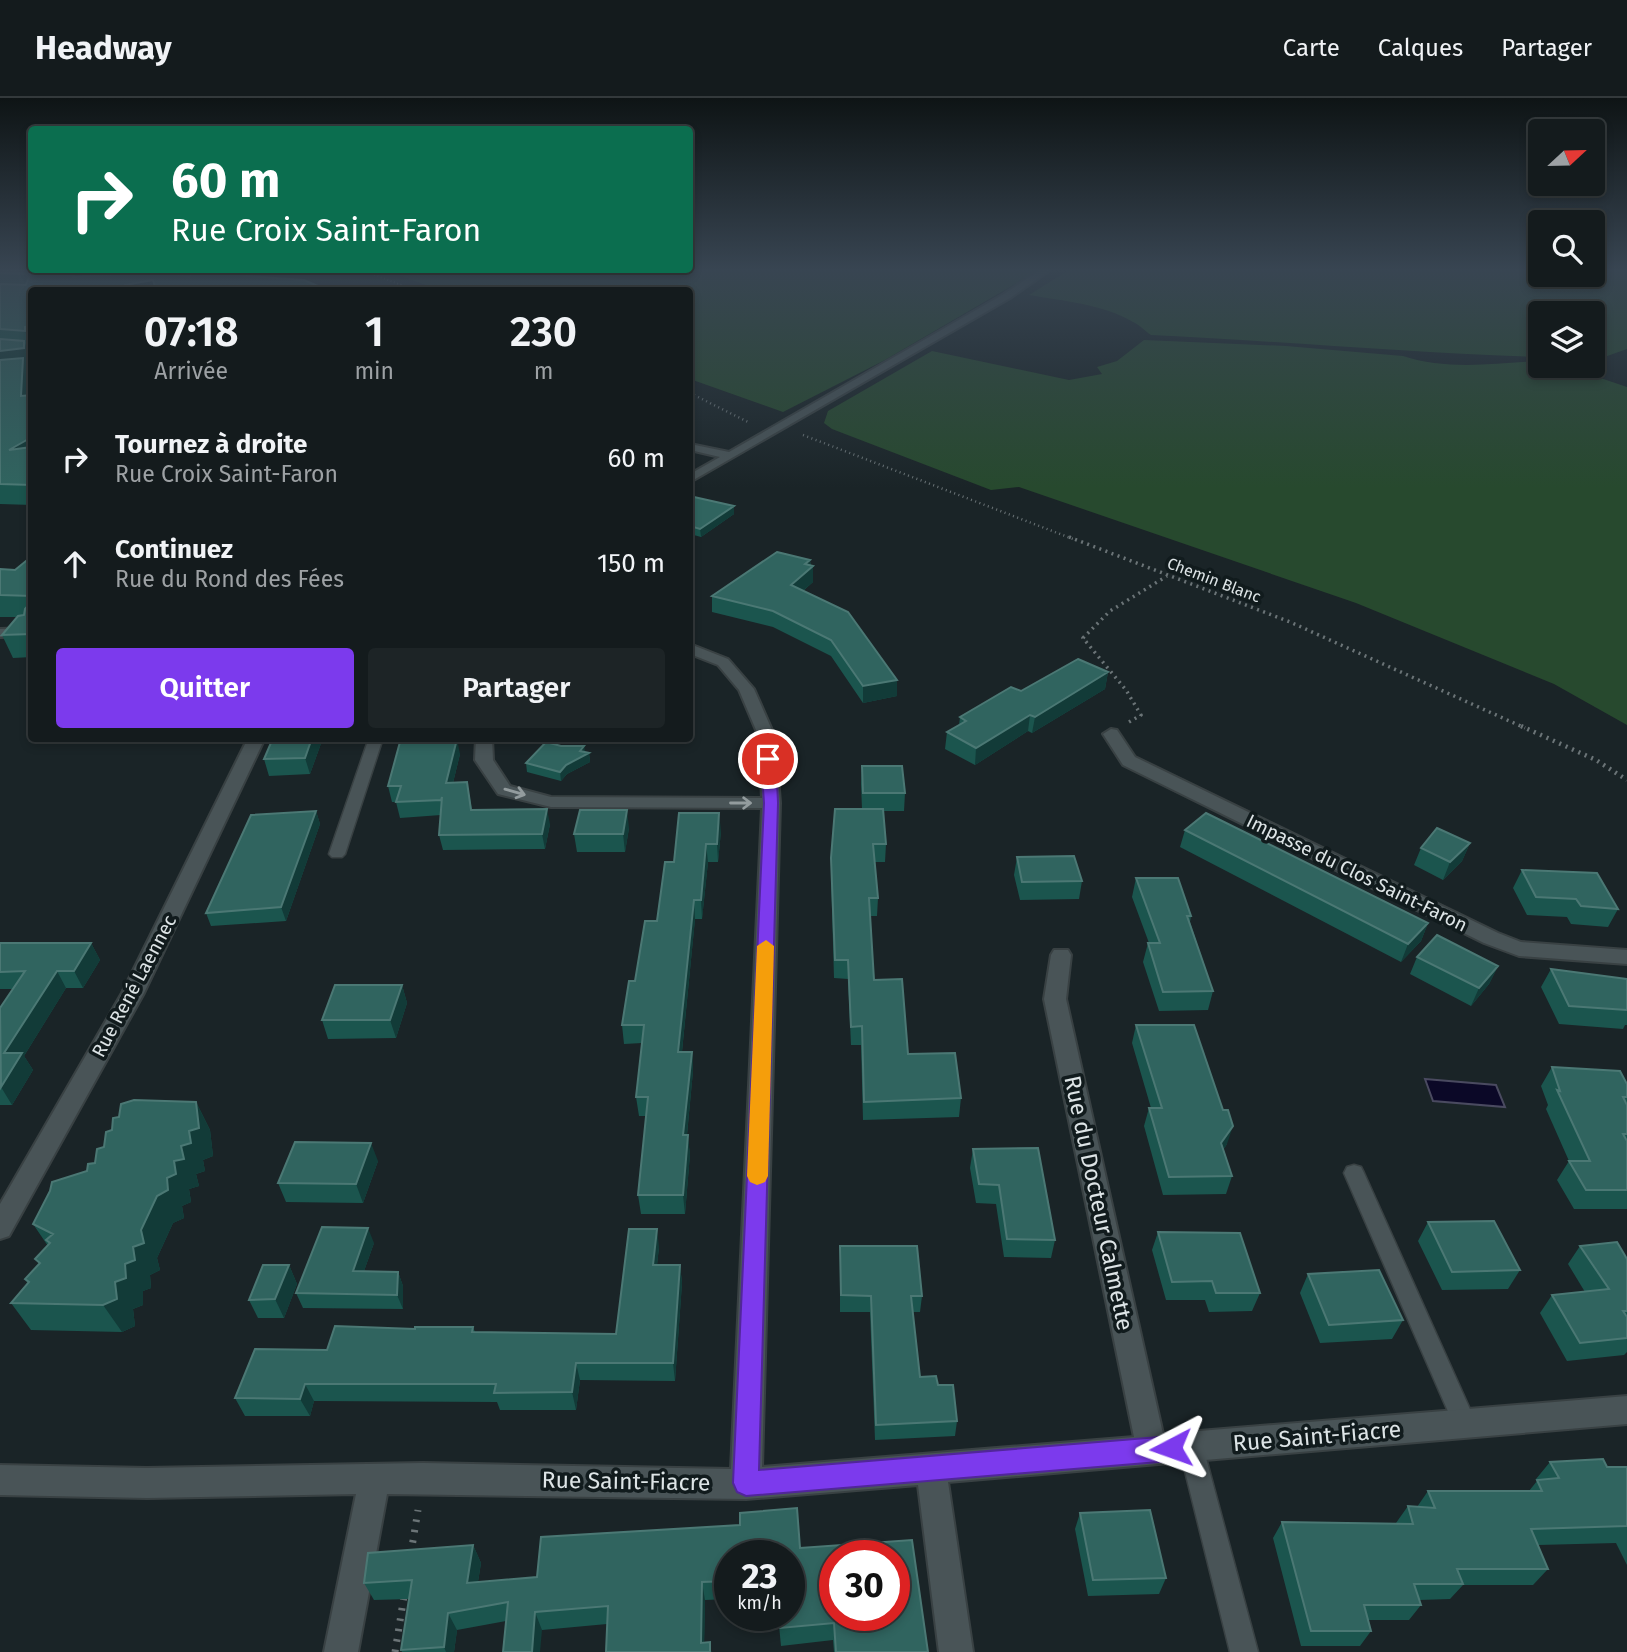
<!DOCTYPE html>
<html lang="fr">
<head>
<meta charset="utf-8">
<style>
  body { margin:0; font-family:"Fira Sans",sans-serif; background:#1d2426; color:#f1f3f6; height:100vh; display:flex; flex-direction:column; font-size:26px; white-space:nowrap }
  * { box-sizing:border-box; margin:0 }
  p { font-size:23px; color:#9da1a4 }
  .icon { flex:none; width:38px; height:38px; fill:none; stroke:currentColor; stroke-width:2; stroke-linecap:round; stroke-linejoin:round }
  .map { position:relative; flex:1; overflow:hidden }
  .panel { position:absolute; left:28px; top:189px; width:665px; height:455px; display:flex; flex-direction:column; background:#141b1d; border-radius:7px; box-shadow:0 4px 10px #0003,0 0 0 2px #33393b }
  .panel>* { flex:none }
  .hud { position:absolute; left:28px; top:28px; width:665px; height:147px; border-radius:7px; box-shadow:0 4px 10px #0003,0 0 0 2px #33393b; background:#0b6e4f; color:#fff; overflow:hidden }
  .needle { width:46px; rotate:68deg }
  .controls { position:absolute; left:1528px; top:21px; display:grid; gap:14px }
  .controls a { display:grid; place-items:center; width:77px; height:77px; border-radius:7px; background:#141b1d; box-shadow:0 4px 10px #0003,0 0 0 2px #33393b; font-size:35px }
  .speed { position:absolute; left:714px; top:1442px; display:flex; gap:14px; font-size:35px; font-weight:700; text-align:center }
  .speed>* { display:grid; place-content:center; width:91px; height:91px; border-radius:50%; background:#141b1d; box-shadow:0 4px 10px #0003,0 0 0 2px #33393b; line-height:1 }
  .speed small { font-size:18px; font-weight:400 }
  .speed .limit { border:10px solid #d22; background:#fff; color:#111 }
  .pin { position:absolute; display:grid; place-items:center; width:60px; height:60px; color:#fff; margin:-30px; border:4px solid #fff; border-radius:50%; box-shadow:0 2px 7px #0007 }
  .me { position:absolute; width:77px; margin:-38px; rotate:266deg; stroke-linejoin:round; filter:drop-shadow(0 0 5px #0008) }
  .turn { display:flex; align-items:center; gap:24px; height:147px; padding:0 28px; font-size:32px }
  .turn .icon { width:91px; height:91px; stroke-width:2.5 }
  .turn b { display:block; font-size:49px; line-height:60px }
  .eta { display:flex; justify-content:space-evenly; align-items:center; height:119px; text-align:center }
  .eta b { font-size:42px; font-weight:600; line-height:49px }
  .cta { display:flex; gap:14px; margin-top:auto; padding:14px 28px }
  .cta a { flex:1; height:80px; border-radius:7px; background:#7c3aed; color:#fff; font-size:28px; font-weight:600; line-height:80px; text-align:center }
  .cta a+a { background:#1d2426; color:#f1f3f6 }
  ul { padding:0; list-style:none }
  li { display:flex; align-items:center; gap:21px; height:105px; padding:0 28px }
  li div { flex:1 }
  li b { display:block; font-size:26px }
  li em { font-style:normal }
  header { display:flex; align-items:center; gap:42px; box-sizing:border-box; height:98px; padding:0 35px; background:#141b1d; border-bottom:2px solid #33393b }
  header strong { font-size:33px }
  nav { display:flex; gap:38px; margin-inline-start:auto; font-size:24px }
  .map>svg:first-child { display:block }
  .green { fill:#27492e }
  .water { fill:#0b0827; stroke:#4a4a60; stroke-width:2 }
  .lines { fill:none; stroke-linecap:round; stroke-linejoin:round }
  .service-casing { stroke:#394143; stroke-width:3 }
  .minor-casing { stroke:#394143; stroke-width:4 }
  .path-far4 { stroke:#6b7477; stroke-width:2; stroke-dasharray:1 2.5; stroke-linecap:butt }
  .path-far3 { stroke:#6b7477; stroke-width:2.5; stroke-dasharray:1 3.5; stroke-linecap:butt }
  .path-far2 { stroke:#6b7477; stroke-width:3.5; stroke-dasharray:2 4.5; stroke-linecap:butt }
  .path-far1 { stroke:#6b7477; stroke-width:4.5; stroke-dasharray:2 5; stroke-linecap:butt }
  .path { stroke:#6b7477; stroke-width:7; stroke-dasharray:2.5 8; stroke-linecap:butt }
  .service { fill:#495457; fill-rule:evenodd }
  .minor { fill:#495457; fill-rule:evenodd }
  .wall { fill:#1b554e }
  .shaded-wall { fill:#123b38 }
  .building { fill:#30645f; stroke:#4b7874; stroke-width:2; fill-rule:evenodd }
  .oneway { stroke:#939c9e }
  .route { fill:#7c3aed; stroke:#51269a; stroke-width:2 }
  .slow { fill:#f59e0b }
  .labels { text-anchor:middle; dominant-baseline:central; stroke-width:7; stroke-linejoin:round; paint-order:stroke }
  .far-street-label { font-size:16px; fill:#dde4e6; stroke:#111b1d }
  .street-label { font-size:19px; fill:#dde4e6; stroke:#111b1d }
  .near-street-label { font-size:23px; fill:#dde4e6; stroke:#111b1d }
</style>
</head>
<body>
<header>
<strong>Headway</strong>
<nav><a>Carte</a><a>Calques</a><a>Partager</a></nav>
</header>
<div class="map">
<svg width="1627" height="1554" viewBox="0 0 1627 1554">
  <rect width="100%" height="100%" fill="#1a2427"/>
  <!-- green -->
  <path class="green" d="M384 172H1039L885 262 783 314 690 281V192H440Z
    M1069 172H1540V177H1592L1593 172H1627V251L1593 263 1592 215H1540V259C1410 255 1281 243 1151 237 1145 233 1140 227 1133 224 1103 206 1063 203 1029 197Z
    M1144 242 1286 248 1403 258C1444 272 1493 266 1536 263L1540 264V268H1565L1627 289V627L1554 586 1356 505 1019 389 991 392 832 331 824 325 828 313 932 253 1069 282 1102 276 1097 269 1117 263Z"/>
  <!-- water -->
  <path class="water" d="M1425 981 1496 987 1505 1009 1433 1003Z"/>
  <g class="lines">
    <!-- service casing -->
    <g class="service-casing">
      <path id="service" d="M369 640H383L345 756 342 759H332L329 756Z
        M1354 1067 1361 1069 1364 1075 1473 1318 1477 1326 1473 1334 1465 1338 1457 1334 1344 1075 1347 1069Z
        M1191 1337 1200 1340 1203 1349 1258 1554H1230L1179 1349 1182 1340Z"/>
    </g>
    <!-- minor casing -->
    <g class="minor-casing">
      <path id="minor" d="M1040 172H1050L1010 200 690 384V376L720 359 690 352V346L729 354 1004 196Z
        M32 530V538L0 539V531Z
        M690 546 728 561 754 591 775 639 780 705 762 1369 1134 1339 1044 901 1051 857 1054 852H1068L1071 857 1066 901 1163 1336 1627 1298V1326L948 1384 973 1554H939L918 1387 746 1401 387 1396 358 1554H324L356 1396 147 1400 0 1397V1367L147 1370 423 1365 731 1371 762 710 551 709 498 696 475 662 476 640H492L493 662 510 688 551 699 762 700 759 639 739 592 718 567 690 556Z
        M1111 631 1117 632 1135 659 1498 835 1521 844 1627 852V866L1519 858 1484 845 1123 667 1103 636Z
        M248 640H265L144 895 9 1138 0 1141V1106L122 895Z"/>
    </g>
    <!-- path-far4 -->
    <path class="path-far4" d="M361 172 415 192"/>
    <!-- path-far3 -->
    <path class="path-far3" d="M690 295 748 324
      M803 337 1073 441"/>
    <!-- path-far2 -->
    <path class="path-far2" d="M1069 439 1290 524 1525 630
      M1129 624 1141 617 1126 592 1083 540 1110 513 1167 478"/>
    <!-- path-far1 -->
    <path class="path-far1" d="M1521 628 1596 662 1627 682"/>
    <!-- path -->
    <path class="path" d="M411 1455 418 1412
      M395 1554 404 1498"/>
    <!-- service -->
    <use href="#service" class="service"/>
    <!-- minor -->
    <use href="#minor" class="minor"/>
  </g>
  <!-- wall -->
  <path class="wall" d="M0 172H259L261 179 32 192 31 249H26L31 261V268H26L30 278 29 297H32V407L0 406Z
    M690 401 734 416 701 439 690 436Z
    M32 458V559L13 560 2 537 17 519H0V471L15 472Z
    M810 462 813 484 803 493 897 598 863 605 831 558 773 529 712 514V498Z
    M1108 574 1105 591 1032 635 1028 633 975 667 945 651 947 634 959 627 960 619 1021 593Z
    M323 640 310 676 269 678 264 661Z
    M448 641 460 656 453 685 467 684 472 712 550 726 545 751 443 752 439 737 441 717 400 720 396 704H392L388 688 407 643Z
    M585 654 589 655 590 664 567 676 561 683 527 674 526 665Z
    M862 668 905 695 904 713H883L886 746 885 764H875L878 800 877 818H870L874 882 908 956 961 1000 959 1019 863 1022 861 947H851L848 881 834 880 831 779V760L862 711 861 686Z
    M316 713 320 726 286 823 211 828 206 815Z
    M629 730 625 754H577L574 736Z
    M1185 732 1428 825 1421 843 1401 864 1180 749Z
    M721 733 718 764H708L702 821H695L682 954H692L693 973 687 1037 690 1056 685 1116H641L638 1097 646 1018H639L636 999 642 945 624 946 622 927 635 883 657 823 674 764Z
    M1470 745 1462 763 1443 782 1414 767 1421 750Z
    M1017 759 1082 783 1079 801 1020 802 1014 777Z
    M1522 772 1618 811 1608 829 1571 826 1567 819 1527 817 1513 790Z
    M1136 780 1191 818 1190 824 1213 893 1208 912 1159 913 1143 864 1148 845H1149L1132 799Z
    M0 845H91L100 862 83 890H66L24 958 33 972 12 1007H0V910L13 891H0Z
    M1417 859 1498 868 1489 886 1471 908 1410 876Z
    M1551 871 1627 881V927H1625L1623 931 1559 926 1541 889Z
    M402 887 407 905 396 940 328 941 322 922Z
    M1136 927 1227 1046 1223 1052 1232 1078 1226 1096 1163 1097 1144 1028 1149 1010H1151L1132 945Z
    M1552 969 1627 986V1111H1574L1557 1082 1569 1063 1546 1011 1548 1007 1541 988Z
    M196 1004 210 1032 213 1058 203 1062 205 1073 196 1076 199 1088 189 1091 191 1104 182 1108 184 1120 173 1125 157 1160 160 1172 150 1177 151 1190 143 1193V1207L133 1211 135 1228 122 1234 31 1232 11 1205 28 1186 25 1181 39 1166 35 1161 48 1148 33 1126 87 1073 95 1065 104 1049Z
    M973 1051 1055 1142 1051 1160 1004 1159 996 1106 976 1105 970 1070Z
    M378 1063 363 1105 286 1104 278 1085Z
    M1428 1124 1520 1172 1508 1191 1442 1192 1418 1143Z
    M1158 1134 1260 1195 1252 1213 1209 1214 1205 1202H1166L1152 1152Z
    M374 1145 364 1173 398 1174 403 1188V1211L303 1210 296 1195Z
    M840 1148 922 1198 920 1214H913L920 1279 938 1287 957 1323 955 1338 875 1342 870 1214H840Z
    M1580 1148 1627 1161V1254L1624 1257 1567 1263 1540 1215 1552 1197 1585 1194 1568 1166Z
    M659 1149 657 1167H680L682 1185 675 1283 580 1282 576 1312H500L497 1304 314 1303 310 1318H245L235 1300 327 1252 473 1229 475 1234 616 1236Z
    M289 1167 297 1186 284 1220H258L249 1202Z
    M1308 1176 1403 1222 1392 1241 1320 1245 1300 1195Z
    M1550 1364 1607 1369H1627V1467L1616 1445 1538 1447 1548 1471 1533 1487H1463L1450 1501 1419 1502 1421 1507 1409 1522H1368L1371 1533 1360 1548H1301L1273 1440 1282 1424 1396 1425 1408 1408 1417 1409 1428 1393H1529L1537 1383 1536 1381Z
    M1080 1415 1166 1480 1159 1496 1088 1498 1075 1431Z
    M473 1447 481 1465 478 1484 537 1479 800 1450 928 1554H834L833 1542 781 1548 778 1517H789V1458H730V1501L705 1502 704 1545 712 1554 607 1526 542 1532 506 1523 457 1532 454 1554H402L401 1552 409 1501 374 1502 364 1485Z"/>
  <!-- shaded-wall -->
  <path class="shaded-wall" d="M78 172H104L106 179H73L74 174Z
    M255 172H259L263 186 245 178Z
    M153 182 157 192H125V187Z
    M25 229 32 245 31 249 25 233Z
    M24 243 31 261V268H26L30 278 29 317 0 271V253Z
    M32 339V363L9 352Z
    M734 408V416L701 439 700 431Z
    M810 462V471L813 468V484L791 503V487L805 466Z
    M1108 574 1105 591 1032 635 1035 619Z
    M897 582V598L863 605V588Z
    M1030 617 1028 633 975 667 976 650Z
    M312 640H323L310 676 305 660Z
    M457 641 460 656 449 701 446 685Z
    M584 648 586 657 589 655 590 664 567 676 561 683 560 674Z
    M547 711 550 726 545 751 542 736Z
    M627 712 629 730 625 754 623 736Z
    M316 713 320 726 286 823 281 809Z
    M719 715 721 733 718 764 717 746Z
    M1470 745 1462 763 1443 782 1450 764Z
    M706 746 708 764 702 821 701 802Z
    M694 802 695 821 680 973 678 954Z
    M1428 825 1421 843 1401 864 1408 846Z
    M91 845 100 862 83 890 74 873Z
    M1498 868 1489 886 1471 908 1479 890Z
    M57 873 66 890 24 958 33 972 12 1007 1 989 4 955Z
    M402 887 407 905 396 940 390 922Z
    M692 954 693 973 685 1056 683 1037Z
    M196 1004 210 1032 213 1058 203 1062 205 1073 196 1076 199 1088 189 1091 191 1104 182 1108 184 1120 173 1125 157 1160 160 1172 150 1177 151 1190 143 1193V1207L133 1211 135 1228 122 1234 103 1207 125 1166 189 1033Z
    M1233 1028 1227 1046 1215 1064 1221 1045Z
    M688 1037 690 1056 685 1116 683 1097Z
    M371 1045 378 1063 363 1105 356 1086Z
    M368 1130 374 1145 359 1187 353 1173Z
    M657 1131 659 1149 655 1185 653 1167Z
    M289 1167 297 1186 284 1220 275 1201Z
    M680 1167 682 1185 675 1283 673 1265Z
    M398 1174 403 1188V1211L397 1197Z
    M576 1265 580 1282 576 1312 572 1294Z
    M305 1286 314 1303 310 1318 300 1301Z
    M473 1447 481 1465 475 1502 467 1485Z
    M702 1484 705 1502 704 1554 701 1545Z
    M535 1514 542 1532 540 1554H532Z
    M448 1515 457 1532 454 1554H446L444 1549Z"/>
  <!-- building -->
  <path class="building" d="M0 172H78L74 174 73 179 163 174 189 179 192 176 184 172H255L245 178 304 182 327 192H156L153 182 125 187V192H32V229H25V233L0 231V186L26 187 29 179 26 176 0 175Z
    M0 241 24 243V250L0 253Z
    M23 260 21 298 32 297V339L9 352 32 349V387L0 386V262Z
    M694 399 734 408 700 431 690 428V401Z
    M777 454 810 462 805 466 813 468 791 487 848 514 897 582 863 588 831 542 773 513 712 498Z
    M32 458V498L0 497V471L15 472Z
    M32 503V536L2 537 18 518 24 517 25 511Z
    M1078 561 1108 574 1035 619 1030 617 976 650 947 634 966 623 960 619 1011 589 1021 593Z
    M273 640H312L305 660 264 661Z
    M407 640 457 641 446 685 467 684 471 712 547 711 542 736 439 737 442 699 441 702 396 704 401 688H388L400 644 407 643Z
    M546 644 561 648H584L580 653 589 655 566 667 560 674 526 665Z
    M862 668H902L905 695H863Z
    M835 711H883L886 746H873L878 800H869L874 882 902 881 908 956 955 955 961 1000 864 1004 862 928 851 929 848 862H835L831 760Z
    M580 712H627L623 736H574Z
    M316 713 281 809 206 815 251 717Z
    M679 715H719L717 746H706L701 802H694L678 954H692L683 1037H688L683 1097H638L648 999H636L644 927H622L629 883H635L645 823H657L665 764H674Z
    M1206 715 1428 825 1408 846 1185 732Z
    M1437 730 1470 745 1450 764 1421 750Z
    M1074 758 1082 783 1022 784 1017 759Z
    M1522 772 1597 775 1618 811 1581 808 1576 801 1536 799Z
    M1136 780H1178L1191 818H1187L1213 893 1163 894 1148 845H1160Z
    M1437 837 1498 868 1479 890 1417 859Z
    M0 845H91L74 873H57L4 955H22L1 989 0 910 25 873 0 874Z
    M1551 871 1627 881V912L1569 908Z
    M335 887H402L390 922H322Z
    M1136 927H1194L1223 1012H1228L1233 1028 1221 1045 1232 1078 1169 1079 1149 1010H1162Z
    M1552 969 1620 973 1627 986V999H1623L1627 1007V1036H1623L1627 1043V1092H1586L1569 1063H1590L1557 992 1560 993Z
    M134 1002 196 1004 199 1030 189 1033 191 1045 181 1048 184 1061 174 1063 176 1076 167 1080 168 1092 157 1098 141 1132 144 1145 133 1149 135 1162 125 1166 126 1180 115 1184 117 1201 103 1207 11 1205 29 1184 25 1181 40 1165 35 1161 50 1145 46 1142 53 1136 33 1126 50 1093 52 1084 87 1073 88 1066 95 1065 97 1051 104 1049 106 1034 112 1032 113 1020 119 1019 121 1006Z
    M295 1044 371 1045 356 1086 278 1085Z
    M1038 1050 1055 1142 1007 1141 999 1087 979 1086 973 1051Z
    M1494 1123 1520 1172 1452 1174 1428 1124Z
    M322 1129 368 1130 353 1173 398 1174 397 1197 296 1195Z
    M629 1131H657L653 1167H680L673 1265H576L572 1294 494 1295 496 1286H305L300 1301 235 1300 255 1251 327 1252 335 1228 415 1231V1229H473L472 1234 616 1236Z
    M1158 1134 1240 1135 1260 1195H1216L1212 1183 1172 1184Z
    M1617 1144 1627 1161V1213H1623L1627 1219V1240L1580 1245 1552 1197 1609 1191 1580 1148Z
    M840 1148H917L922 1198H911L920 1279 936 1278 938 1287H953L957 1323 876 1327 871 1198 841 1197Z
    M263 1167H289L275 1201 249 1202Z
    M1379 1172 1403 1222 1329 1227 1308 1176Z
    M1603 1361 1607 1369H1627V1428L1531 1431 1548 1471H1457L1463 1486H1414L1421 1507H1364L1371 1533H1311L1282 1424 1413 1426 1408 1408 1435 1410 1428 1393H1542L1537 1382 1559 1380 1550 1364Z
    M797 1410 800 1450 912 1442 928 1554H836L834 1525 780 1530 779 1517H789V1458H730V1483L702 1484 701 1545 710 1544V1554H606L608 1508 535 1514 532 1554H503L508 1504 448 1515 444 1549 401 1552 412 1482 364 1485 368 1455 473 1447 467 1485 537 1479 541 1439 740 1427V1415ZM835 1458H894V1517H835Z
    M1150 1412 1166 1480 1093 1482 1080 1415Z"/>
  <!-- one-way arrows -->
  <defs><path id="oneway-shaft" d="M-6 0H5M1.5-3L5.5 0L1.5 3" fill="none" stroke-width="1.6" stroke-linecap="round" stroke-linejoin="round" transform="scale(1.75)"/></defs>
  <g class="oneway">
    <use href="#oneway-shaft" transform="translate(515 694) rotate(16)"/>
    <use href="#oneway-shaft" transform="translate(741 705)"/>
  </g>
  <!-- sky -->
  <linearGradient id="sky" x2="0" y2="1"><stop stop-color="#0e1415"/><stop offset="0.44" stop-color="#384552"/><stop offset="1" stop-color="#384552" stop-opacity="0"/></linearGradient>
  <rect width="1627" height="390" fill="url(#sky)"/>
  <!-- route -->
  <path class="route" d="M768 657 776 661 778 705 759 1372 1171 1338 1180 1342 1184 1350 1180 1359 1171 1363 746 1398 737 1394 733 1385 764 705 761 661Z"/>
  <!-- slow -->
  <path class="slow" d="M766 842 774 848 768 1078 765 1084 757 1087 750 1084 747 1078 757 848Z"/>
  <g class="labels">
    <!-- far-street labels -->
    <g class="far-street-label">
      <text transform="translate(1214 482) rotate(21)">Chemin Blanc</text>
    </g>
    <!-- street labels -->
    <g class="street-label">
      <text transform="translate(1357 775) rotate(26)">Impasse du Clos Saint-Faron</text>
      <text transform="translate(134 888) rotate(-62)">Rue René Laennec</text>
    </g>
    <!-- near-street labels -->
    <g class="near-street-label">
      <text transform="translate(1099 1105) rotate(78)">Rue du Docteur Calmette</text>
      <text transform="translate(1317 1338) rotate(-5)">Rue Saint-Fiacre</text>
      <text transform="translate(626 1383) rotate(1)">Rue Saint-Fiacre</text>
    </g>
  </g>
</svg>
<div class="controls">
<a><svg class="needle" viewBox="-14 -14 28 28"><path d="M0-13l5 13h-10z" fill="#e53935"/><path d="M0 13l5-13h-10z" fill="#9da1a4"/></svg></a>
<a><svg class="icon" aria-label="search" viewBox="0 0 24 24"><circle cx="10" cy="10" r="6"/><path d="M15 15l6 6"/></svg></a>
<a><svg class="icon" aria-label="layers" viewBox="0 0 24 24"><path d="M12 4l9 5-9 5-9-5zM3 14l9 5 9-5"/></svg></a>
</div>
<div class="speed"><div>23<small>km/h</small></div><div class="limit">30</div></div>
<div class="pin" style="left:768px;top:661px;background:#d93025"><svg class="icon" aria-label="arrive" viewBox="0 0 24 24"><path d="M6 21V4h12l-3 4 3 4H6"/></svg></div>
<svg class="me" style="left:1171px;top:1350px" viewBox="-20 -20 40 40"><path d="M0-17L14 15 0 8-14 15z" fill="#7c3aed" stroke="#fff" stroke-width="4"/></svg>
<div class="hud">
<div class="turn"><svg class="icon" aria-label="right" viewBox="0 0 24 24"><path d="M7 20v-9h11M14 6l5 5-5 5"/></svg><div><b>60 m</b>Rue Croix Saint-Faron</div></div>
</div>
<section class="panel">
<div class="eta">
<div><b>07:18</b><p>Arrivée</p></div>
<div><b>1</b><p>min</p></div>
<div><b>230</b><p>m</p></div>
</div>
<ul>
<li><svg class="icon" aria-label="right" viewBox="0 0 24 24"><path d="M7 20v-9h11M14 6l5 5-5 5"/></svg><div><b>Tournez à droite</b><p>Rue Croix Saint-Faron</p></div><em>60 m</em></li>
<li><svg class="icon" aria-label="ahead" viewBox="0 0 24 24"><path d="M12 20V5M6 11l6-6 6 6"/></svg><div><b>Continuez</b><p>Rue du Rond des Fées</p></div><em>150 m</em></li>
</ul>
<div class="cta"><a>Quitter</a><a>Partager</a></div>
</section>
</div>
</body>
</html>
